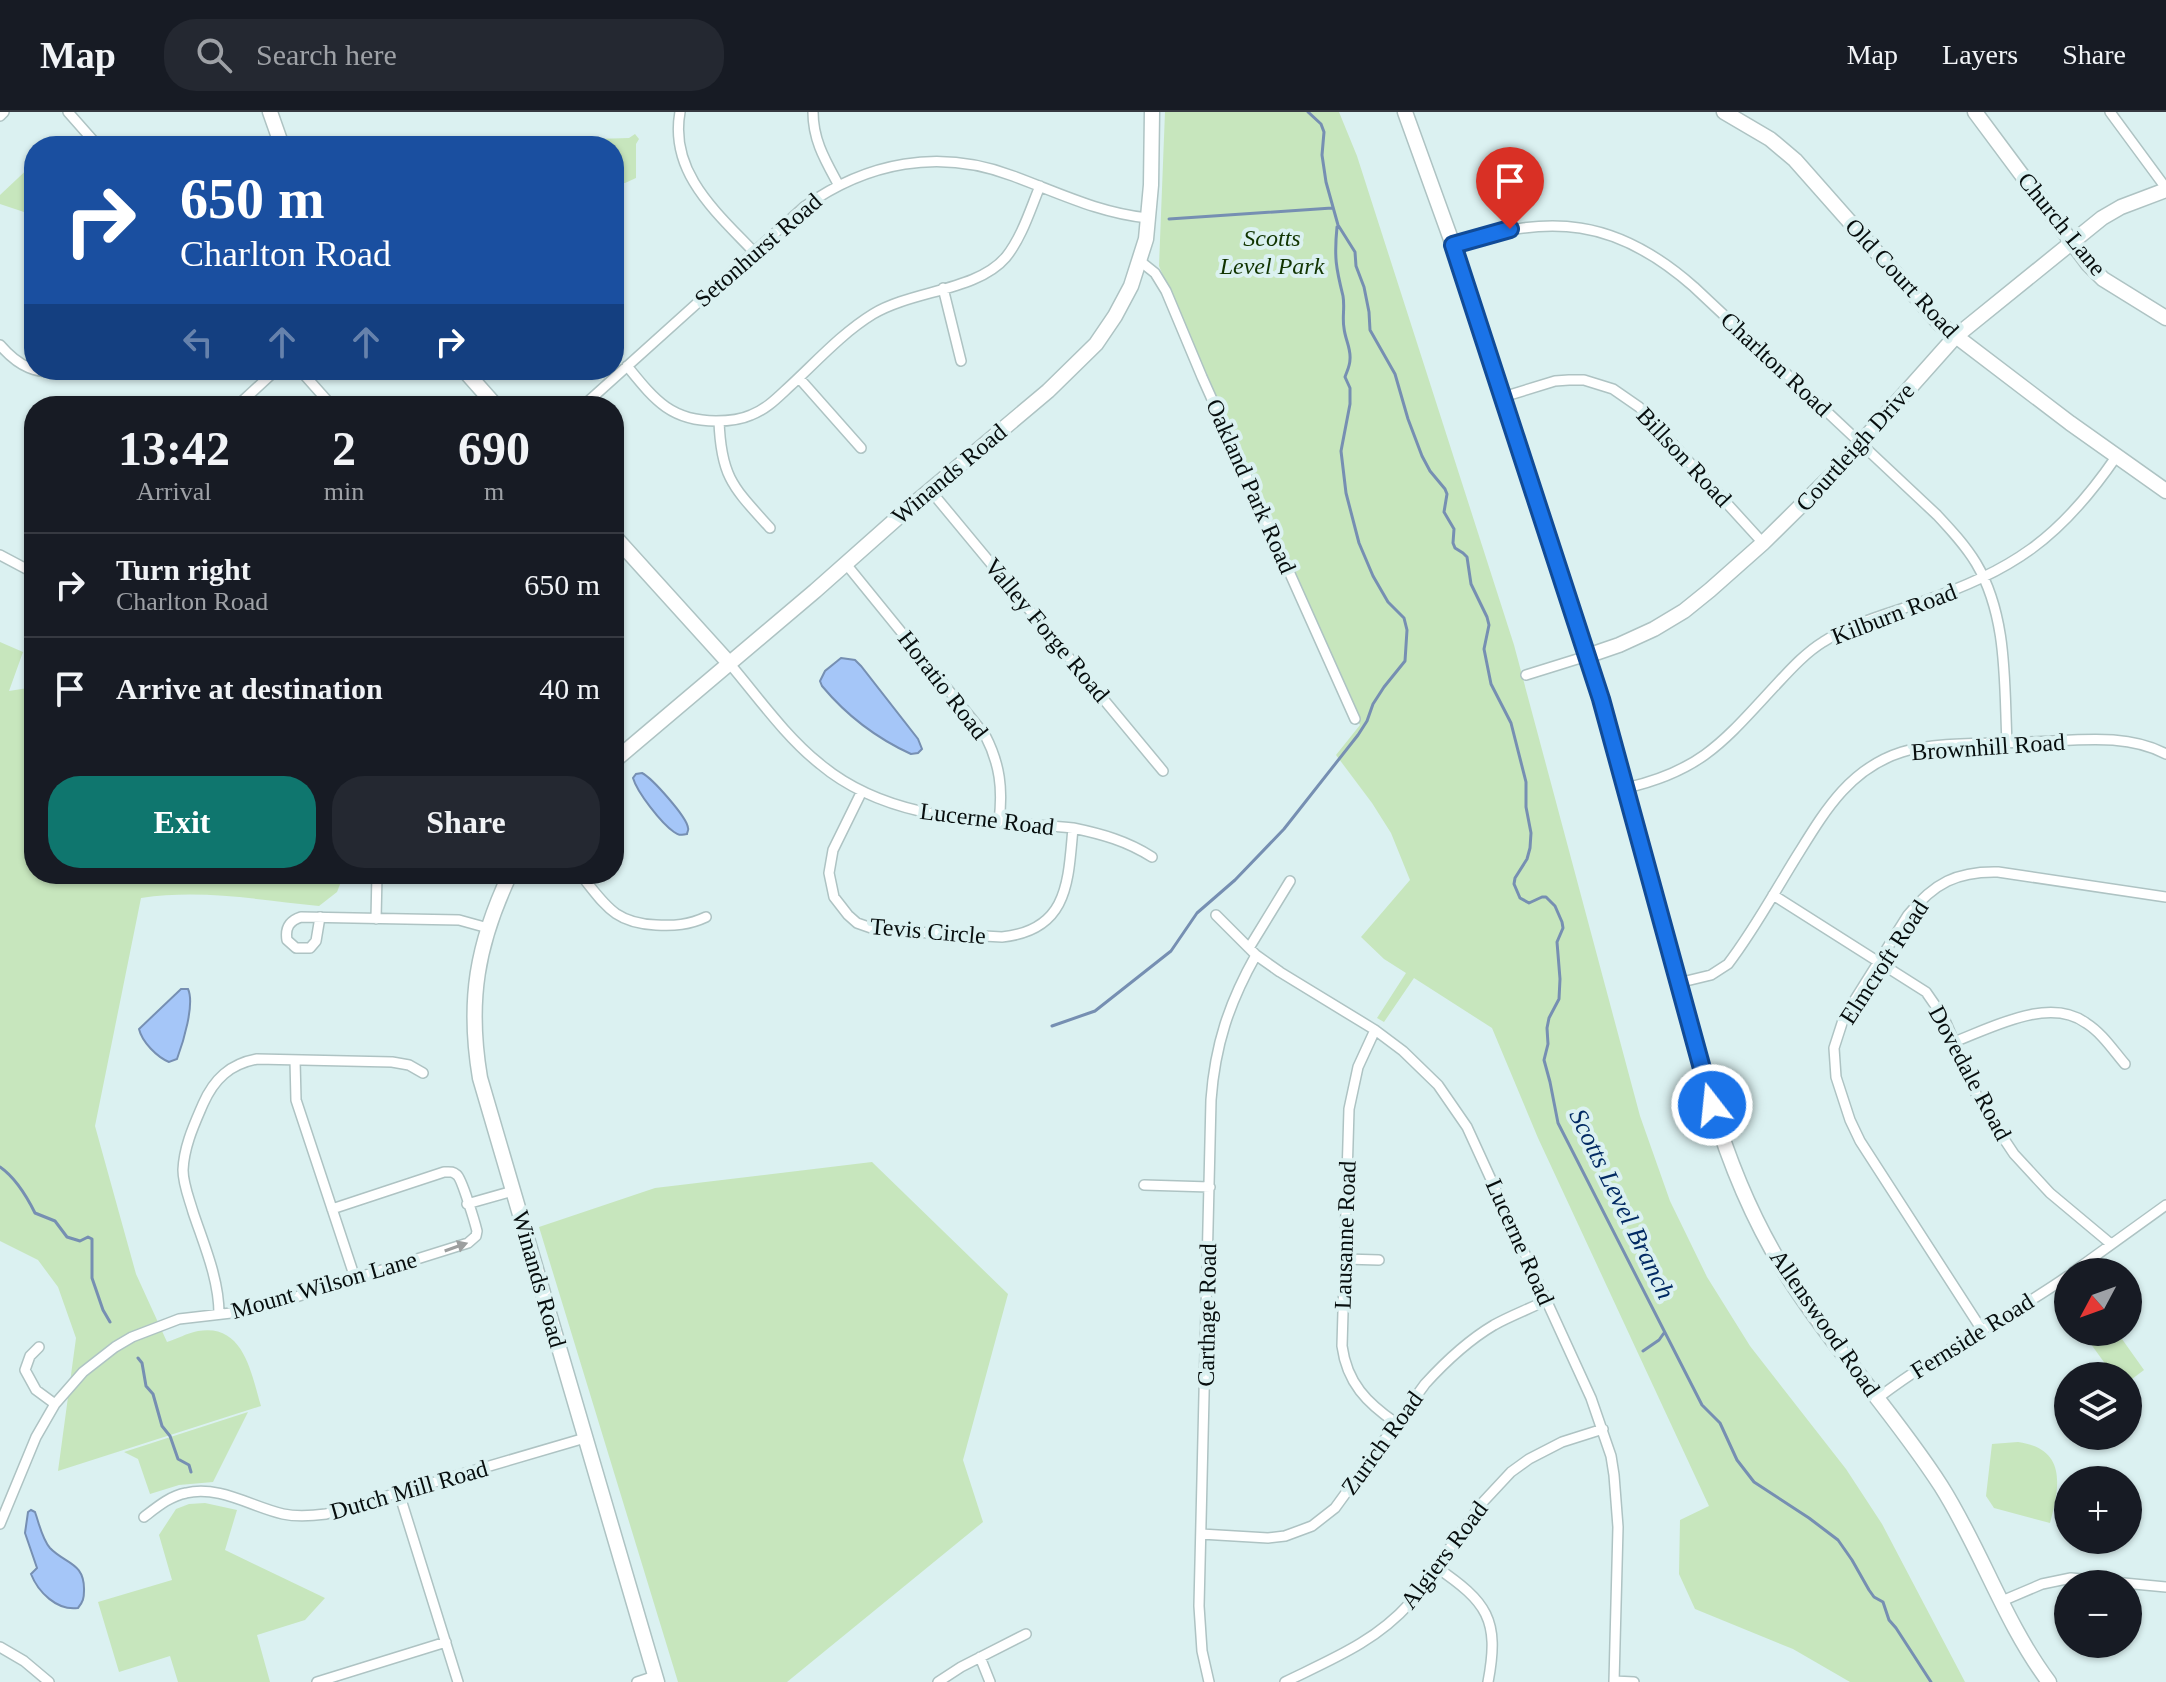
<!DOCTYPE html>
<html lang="en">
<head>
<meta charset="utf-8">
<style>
  body { margin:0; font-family:"Times New Roman",serif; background:#242831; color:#f1f3f6; height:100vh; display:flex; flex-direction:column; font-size:30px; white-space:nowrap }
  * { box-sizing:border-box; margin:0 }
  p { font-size:26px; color:#9ea1a6 }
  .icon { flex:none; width:44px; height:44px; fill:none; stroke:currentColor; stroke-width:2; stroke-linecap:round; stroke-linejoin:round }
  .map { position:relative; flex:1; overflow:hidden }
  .drawer { position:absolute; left:24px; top:284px; width:600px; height:488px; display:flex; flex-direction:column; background:#171b24; border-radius:32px; box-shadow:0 2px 6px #0004 }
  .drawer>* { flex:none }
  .top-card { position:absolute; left:24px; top:24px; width:600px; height:244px; border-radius:32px; box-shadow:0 2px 6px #0004; background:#1a4fa0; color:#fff; overflow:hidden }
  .needle { width:52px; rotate:229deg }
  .fabs { position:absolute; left:2054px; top:1146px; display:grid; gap:16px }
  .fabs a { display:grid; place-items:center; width:88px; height:88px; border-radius:50%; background:#171b24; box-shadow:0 2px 6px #0004; font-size:40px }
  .pin { position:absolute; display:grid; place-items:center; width:68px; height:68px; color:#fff; margin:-82px -34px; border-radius:50% 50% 50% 0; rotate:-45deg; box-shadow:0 0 8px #0007 }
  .pin .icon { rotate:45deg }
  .me { position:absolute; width:88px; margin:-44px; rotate:344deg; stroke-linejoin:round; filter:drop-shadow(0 0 6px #0008) }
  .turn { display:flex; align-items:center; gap:28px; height:168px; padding:0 24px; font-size:36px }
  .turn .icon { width:104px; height:104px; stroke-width:2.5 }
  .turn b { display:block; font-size:56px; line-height:68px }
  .lanes { display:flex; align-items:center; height:76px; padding:0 24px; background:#0003; justify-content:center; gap:40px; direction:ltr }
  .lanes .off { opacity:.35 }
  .eta { display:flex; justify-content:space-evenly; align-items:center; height:136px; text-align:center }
  .eta b { font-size:48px; font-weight:700; line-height:56px }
  .primary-button { display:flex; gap:16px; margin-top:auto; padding:16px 24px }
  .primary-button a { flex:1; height:92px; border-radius:32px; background:#0f766e; color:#fff; font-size:32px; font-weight:700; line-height:92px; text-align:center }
  .primary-button a+a { background:#242831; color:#f1f3f6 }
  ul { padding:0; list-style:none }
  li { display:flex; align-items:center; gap:24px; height:104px; padding:0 24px; border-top:2px solid #363941 }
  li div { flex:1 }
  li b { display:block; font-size:30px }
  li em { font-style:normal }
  header { display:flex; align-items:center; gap:48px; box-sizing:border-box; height:112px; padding:0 40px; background:#171b24; border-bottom:2px solid #363941 }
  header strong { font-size:38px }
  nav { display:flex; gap:44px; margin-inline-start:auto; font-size:28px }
  .search { width:560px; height:72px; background:#242831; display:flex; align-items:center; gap:20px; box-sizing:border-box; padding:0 28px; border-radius:32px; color:#9ea1a6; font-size:30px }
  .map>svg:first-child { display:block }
  .green { fill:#c7e6bd }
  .water { fill:#a5c6f8; stroke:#768fb2; stroke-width:2 }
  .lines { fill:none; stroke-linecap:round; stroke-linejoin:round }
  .stream { stroke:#768fb2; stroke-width:3 }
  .street-casing { stroke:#aec3c3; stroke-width:12 }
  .secondary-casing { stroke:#aec3c3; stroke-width:17 }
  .street { stroke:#fff; stroke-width:9 }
  .secondary { stroke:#fff; stroke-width:14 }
  .oneway { fill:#9c9f9f }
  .route-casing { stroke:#114b97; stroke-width:20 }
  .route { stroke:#1a73e8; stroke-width:14 }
  .labels { text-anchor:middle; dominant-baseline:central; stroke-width:8; stroke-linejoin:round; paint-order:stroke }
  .street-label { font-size:24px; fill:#070e0e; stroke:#dbf1f1 }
  .park-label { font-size:24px; font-style:italic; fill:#113401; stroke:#dbf1f1 }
  .water-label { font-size:26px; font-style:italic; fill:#022a63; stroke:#dbf1f1 }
</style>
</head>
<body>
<header>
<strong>Map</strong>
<div class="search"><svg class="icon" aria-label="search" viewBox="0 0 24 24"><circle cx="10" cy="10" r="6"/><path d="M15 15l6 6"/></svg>Search here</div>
<nav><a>Map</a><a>Layers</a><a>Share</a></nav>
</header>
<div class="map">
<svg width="2166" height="1570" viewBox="0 0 2166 1570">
  <rect width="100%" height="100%" fill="#dbf1f1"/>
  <!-- green -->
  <path class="green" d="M1165 0H1339L1357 44 1514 533 1640 1004 1670 1089 1707 1165 1750 1234 1846 1357 1882 1412 1965 1570H1850L1793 1537 1695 1497 1679 1462 1680 1408 1709 1394 1538 1026 1492 916 1414 866 1384 910 1377 906 1406 861 1384 847 1361 825 1410 768 1391 721 1372 691 1336 643 1360 613 1340 572 1231 325 1159 154Z
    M635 22 639 27 636 32V66L625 71H614V34H592L596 27 629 26Z
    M34 51V99L30 102 0 92V83Z
    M0 530 23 540 9 579 34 575V762H344L337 780 319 794C258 788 203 777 141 786L95 1014 136 1162 167 1230C177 1227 187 1221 198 1219 244 1211 251 1261 261 1294L58 1359 76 1226 58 1175 38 1148 0 1129Z
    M872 1050 1008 1182 963 1348 983 1410 787 1570H678L539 1115 655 1076Z
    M2099 1220H2117L2144 1258 2128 1270V1264H2114L2088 1228Z
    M248 1300 213 1370 179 1373 150 1382 138 1347 124 1340Z
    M2018 1330C2067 1337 2060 1374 2050 1411L1994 1396 1986 1384 1992 1332Z
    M205 1391 237 1398 225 1438 325 1486 305 1508 257 1523 270 1570H178L170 1544 119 1560 98 1490 172 1468 159 1423 176 1397 189 1392Z"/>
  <!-- water -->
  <path class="water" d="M841 546 855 548 861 554 918 627 922 637 918 641 911 642C876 626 847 604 822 574L820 569 825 559Z
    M642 661C652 666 687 705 688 716 689 718 687 720 687 722 680 723 680 724 674 720 661 711 637 680 633 666L636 662Z
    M181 877H188C195 892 183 931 177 947L169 950C157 945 142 930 139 917Z
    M31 1398 35 1400C39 1411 42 1427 50 1436 65 1452 85 1450 84 1479 84 1486 83 1490 78 1496 57 1499 38 1480 31 1462L37 1456 25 1421 28 1400Z"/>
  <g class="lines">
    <!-- stream -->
    <path class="stream" d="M1308 0 1321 12 1324 20 1322 43 1326 70 1338 113 1355 140 1356 154 1364 175 1369 200 1370 218 1395 262 1408 307 1422 344 1430 359 1445 377 1447 382 1444 400 1454 417 1453 431 1455 436 1463 441 1467 445 1471 472 1487 505 1489 513 1484 537 1491 572 1511 611 1526 670V695L1531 721 1530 736 1527 747 1515 766 1514 772 1520 786 1529 791 1542 785H1546L1555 794 1562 810 1563 816 1557 830 1560 867 1559 887 1549 906 1547 916 1548 932 1544 948 1550 970 1558 1011 1702 1293 1720 1311 1737 1348 1754 1370 1809 1406 1838 1428 1852 1448 1869 1478 1874 1485 1883 1490 1889 1508 1896 1516 1931 1570
      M1169 107 1332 96
      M1052 914 1095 899 1171 839 1197 801 1235 768 1284 717 1358 623 1367 609 1373 592 1384 575 1405 549 1407 518 1404 506 1388 490 1373 464 1359 431 1346 381 1341 339 1350 292V276L1345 265C1347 259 1350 254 1350 247 1351 236 1345 227 1344 216 1342 206 1345 195 1343 184 1336 156 1334 145 1337 115
      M0 1055C16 1066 27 1085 35 1101L55 1109 67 1125 80 1129 88 1125 92 1127V1166L103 1198 110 1210
      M1643 1239 1659 1228 1664 1221
      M138 1246 142 1251 146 1274 153 1282 162 1314 170 1324 178 1347 189 1353 191 1360"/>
    <!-- street casing -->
    <g class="street-casing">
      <path id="street" d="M68 0 98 34
        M680 0C669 60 716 100 753 139
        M813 0C813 28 825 48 838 72
        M2110 0 2166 76
        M0 4 4 0
        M1453 133C1550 101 1616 106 1694 175L1937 403C1951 418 1965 433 1976 451 2008 505 2004 571 2007 631
        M1140 149 1155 161 1166 179 1202 265 1355 607
        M943 176 961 249
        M0 233C18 254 37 264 65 258
        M627 254C654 287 670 309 716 309 728 309 740 308 751 303 767 297 778 285 790 274 816 250 842 221 873 202 913 178 977 179 1006 145 1022 125 1030 98 1040 74
        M300 258 332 294
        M799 266 861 336
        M1503 285 1555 269 1569 268H1584L1613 277 1639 295 1763 431
        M237 294 276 258
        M583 294 804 95C867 50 939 36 1013 64 1059 81 1099 101 1148 106
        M719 309C721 366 734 376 770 416
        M930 378 1163 659
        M0 443 34 461
        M846 452 985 623C1000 652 1003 677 999 709
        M729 551C758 585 785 624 820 652 890 711 986 708 1073 716 1102 722 1127 729 1152 745
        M1526 563 1587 544
        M1626 676C1701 659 1724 629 1774 575 1789 559 1805 541 1823 530 1852 511 1887 502 1919 491 2013 458 2059 428 2116 345
        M862 679 833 738 829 761 834 785 848 803 857 811 877 818 1002 825C1069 818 1068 769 1073 716
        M580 762C605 792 613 811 656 813 674 814 689 813 706 805
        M1773 783 1926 880 1944 906 1980 991 2014 1042 2050 1081 2111 1132
        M1216 803 1256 843 1280 860 1375 918 1403 939 1438 973 1467 1015 1591 1286 1611 1344 1614 1363 1618 1415 1614 1570
        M320 805 316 829 310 836H296L287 828C285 816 289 809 301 805L459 808 488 816
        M376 807 377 762
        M1249 836 1290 769
        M1678 871 1711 863 1728 852C1755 817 1776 777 1800 739 1826 697 1851 656 1902 640 1936 629 1992 632 2029 630 2074 629 2125 620 2166 642
        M1375 918 1358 955 1349 997 1342 1234C1347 1271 1367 1291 1396 1311
        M1954 930C1991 916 2049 884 2086 911 2102 921 2113 938 2125 952
        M295 948 296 988 355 1166
        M1144 1073 1210 1075
        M467 1092 513 1079
        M1345 1147 1379 1148
        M2073 1160 2166 1093
        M219 1202C219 1167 204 1133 193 1100 189 1086 183 1072 183 1058 184 1034 194 1013 203 992 214 967 230 952 257 947L392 950 409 953 423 961
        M1982 1218 1860 1029 1850 1008 1836 965 1834 936 1844 905 1908 803C1934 771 1957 759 1998 760L2166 785
        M39 1235 30 1244 25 1258 36 1278 55 1292
        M1878 1286C1938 1240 2006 1207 2068 1164
        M399 1381 458 1570
        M144 1405C157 1395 170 1384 186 1381 219 1373 252 1395 283 1402 297 1405 311 1404 326 1402L585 1326
        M0 1412 36 1325 55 1292 83 1260 115 1235 132 1225 179 1207 231 1201 267 1194 468 1131 476 1124 477 1119C475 1111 462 1067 457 1063 452 1059 450 1060 444 1060L332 1097
        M1201 1422 1268 1426 1285 1424 1312 1414 1335 1396 1425 1272C1445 1250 1467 1229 1494 1213 1510 1204 1529 1197 1547 1188
        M1436 1455C1487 1490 1500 1507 1488 1570
        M2002 1489 2042 1472 2071 1466 2166 1475
        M0 1535 24 1549 49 1570
        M980 1545 990 1570
        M1614 1569 1634 1570
        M317 1570 446 1530
        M637 1570 655 1564
        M938 1570 961 1555 1026 1522
        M1209 1570 1202 1539 1199 1494 1211 988C1215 933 1229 891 1256 843
        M1285 1570C1332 1547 1375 1530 1410 1491L1483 1390 1511 1360 1529 1347 1562 1330 1603 1317"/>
    </g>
    <!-- secondary casing -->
    <g class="secondary-casing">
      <path id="secondary" d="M270 0 282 34
        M1405 0 1453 133 1601 587 1712 993C1731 1057 1757 1118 1794 1174 1839 1243 1896 1304 1941 1374 1981 1437 2004 1510 2049 1570
        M1724 0 1770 27 1795 48 1940 212 2070 311 2166 379
        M1975 0 2088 152 2103 167 2166 206
        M464 258 496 294
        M614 424 729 551
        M1587 544 1619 533 1654 517 1684 499 1710 478 1763 431 1834 361 1955 225 2102 106 2121 95 2166 78
        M614 649 815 479 903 401 1048 279 1096 232 1115 204 1131 174 1146 127 1151 73 1152 0
        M510 762C477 832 467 889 480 966L657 1570"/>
    </g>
    <!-- street -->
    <use href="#street" class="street"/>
    <!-- secondary -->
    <use href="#secondary" class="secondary"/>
  </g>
  <!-- one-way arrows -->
  <defs><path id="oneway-solid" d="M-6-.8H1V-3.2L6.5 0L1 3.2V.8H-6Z" transform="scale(2)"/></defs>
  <use class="oneway" href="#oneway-solid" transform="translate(456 1135) rotate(-19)"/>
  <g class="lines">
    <!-- route casing -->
    <g class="route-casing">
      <path id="route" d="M1510 117 1453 133 1601 587 1712 993"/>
    </g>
    <!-- route -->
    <use href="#route" class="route"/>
  </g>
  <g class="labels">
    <!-- street labels -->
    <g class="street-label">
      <text transform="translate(2062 112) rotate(51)">Church Lane</text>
      <text transform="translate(758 138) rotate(-41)">Setonhurst Road</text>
      <text transform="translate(1902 166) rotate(47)">Old Court Road</text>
      <text transform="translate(1776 252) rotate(43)">Charlton Road</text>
      <text transform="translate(1855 335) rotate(-48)">Courtleigh Drive</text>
      <text transform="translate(1684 345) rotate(47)">Billson Road</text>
      <text transform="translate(949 362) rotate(-40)">Winands Road</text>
      <text transform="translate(1251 374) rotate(66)">Oakland Park Road</text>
      <text transform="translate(1894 502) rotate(-21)">Kilburn Road</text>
      <text transform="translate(1047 518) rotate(50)">Valley Forge Road</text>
      <text transform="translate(943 573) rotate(52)">Horatio Road</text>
      <text transform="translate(1988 635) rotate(-4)">Brownhill Road</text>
      <text transform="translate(987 707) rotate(7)">Lucerne Road</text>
      <text transform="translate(928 819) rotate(5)">Tevis Circle</text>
      <text transform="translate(1884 850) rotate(-57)">Elmcroft Road</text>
      <text transform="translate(1970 961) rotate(62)">Dovedale Road</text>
      <text transform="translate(1345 1123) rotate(-88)">Lausanne Road</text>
      <text transform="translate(1520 1130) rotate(66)">Lucerne Road</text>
      <text transform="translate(539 1167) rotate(74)">Winands Road</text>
      <text transform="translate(324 1173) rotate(-16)">Mount Wilson Lane</text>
      <text transform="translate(1207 1203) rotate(-89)">Carthage Road</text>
      <text transform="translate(1825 1211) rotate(55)">Allenswood Road</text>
      <text transform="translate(1972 1224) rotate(-32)">Fernside Road</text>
      <text transform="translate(1382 1331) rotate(-54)">Zurich Road</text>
      <text transform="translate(409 1378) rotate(-16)">Dutch Mill Road</text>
      <text transform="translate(1444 1443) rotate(-53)">Algiers Road</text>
    </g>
    <!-- park labels -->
    <g class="park-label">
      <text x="1272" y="126">Scotts<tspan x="1272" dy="28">Level Park</tspan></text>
    </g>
    <!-- water labels -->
    <g class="water-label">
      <text transform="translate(1622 1092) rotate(64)">Scotts Level Branch</text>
    </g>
  </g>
</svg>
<div class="fabs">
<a><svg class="needle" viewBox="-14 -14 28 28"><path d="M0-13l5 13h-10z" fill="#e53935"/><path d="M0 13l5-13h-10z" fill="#9ea1a6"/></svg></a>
<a><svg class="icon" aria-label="layers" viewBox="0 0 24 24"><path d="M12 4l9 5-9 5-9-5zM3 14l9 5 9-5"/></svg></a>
<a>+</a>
<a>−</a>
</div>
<div class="pin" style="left:1510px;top:117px;background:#d93025"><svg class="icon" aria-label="arrive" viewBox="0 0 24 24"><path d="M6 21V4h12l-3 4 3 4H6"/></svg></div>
<svg class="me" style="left:1712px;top:993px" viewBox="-20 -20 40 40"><circle r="17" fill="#1a73e8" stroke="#fff" stroke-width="3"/><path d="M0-11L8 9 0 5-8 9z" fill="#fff"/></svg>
<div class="top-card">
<div class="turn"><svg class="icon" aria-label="right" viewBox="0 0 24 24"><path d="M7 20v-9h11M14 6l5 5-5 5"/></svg><div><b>650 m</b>Charlton Road</div></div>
<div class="lanes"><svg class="icon off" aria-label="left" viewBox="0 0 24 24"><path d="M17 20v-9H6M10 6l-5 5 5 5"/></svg><svg class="icon off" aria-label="ahead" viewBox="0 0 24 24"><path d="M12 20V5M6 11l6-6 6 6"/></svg><svg class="icon off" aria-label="ahead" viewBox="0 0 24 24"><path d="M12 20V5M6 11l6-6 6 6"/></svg><svg class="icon" aria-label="right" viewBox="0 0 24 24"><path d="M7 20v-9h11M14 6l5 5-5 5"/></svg></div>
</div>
<section class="drawer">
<div class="eta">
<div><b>13:42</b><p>Arrival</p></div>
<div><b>2</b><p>min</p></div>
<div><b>690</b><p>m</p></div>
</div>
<ul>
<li><svg class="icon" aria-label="right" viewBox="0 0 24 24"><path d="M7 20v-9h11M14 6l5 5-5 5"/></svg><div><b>Turn right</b><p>Charlton Road</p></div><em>650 m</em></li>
<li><svg class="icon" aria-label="arrive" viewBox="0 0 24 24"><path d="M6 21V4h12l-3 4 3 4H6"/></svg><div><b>Arrive at destination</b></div><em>40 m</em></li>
</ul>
<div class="primary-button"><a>Exit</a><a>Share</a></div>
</section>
</div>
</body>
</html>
